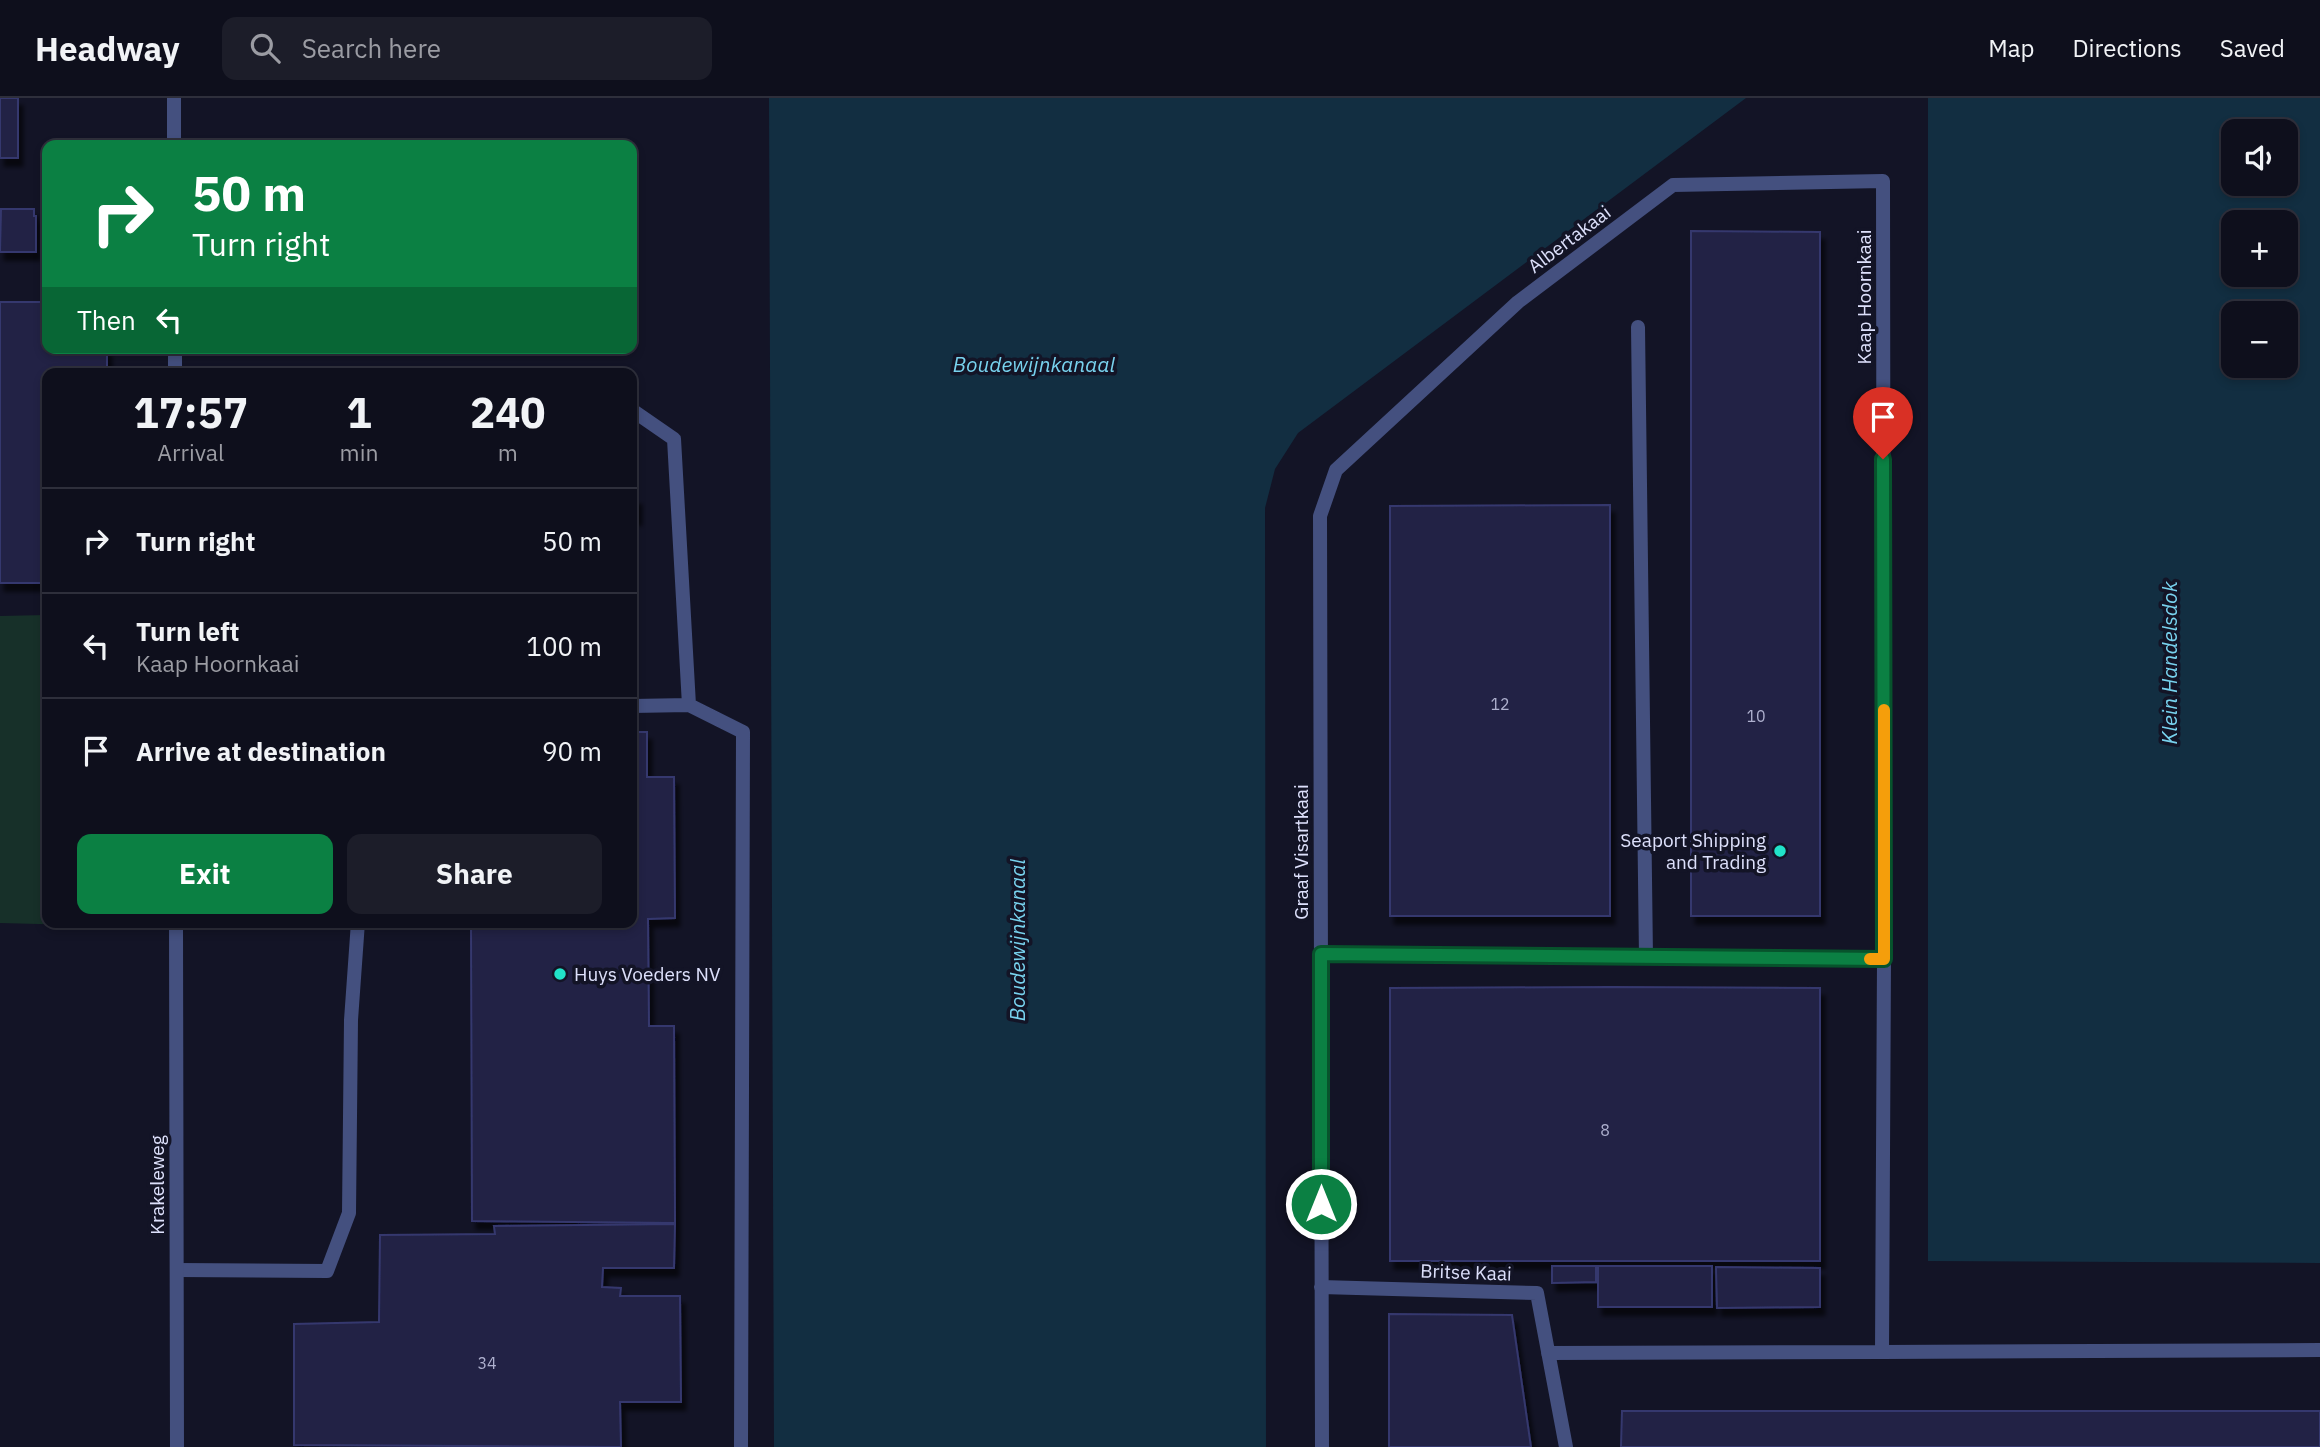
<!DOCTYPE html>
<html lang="en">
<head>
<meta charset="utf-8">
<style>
  body { margin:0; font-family:"IBM Plex Sans",sans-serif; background:#1c1d29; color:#f1f3f6; height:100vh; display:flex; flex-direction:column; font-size:26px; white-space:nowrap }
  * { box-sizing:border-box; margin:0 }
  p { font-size:23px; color:#9b9ca3 }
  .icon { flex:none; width:38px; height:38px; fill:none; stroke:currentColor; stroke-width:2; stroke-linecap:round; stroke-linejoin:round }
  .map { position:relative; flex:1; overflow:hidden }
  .side { position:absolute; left:42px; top:270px; width:595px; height:560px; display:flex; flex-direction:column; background:#0e0f1c; border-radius:14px; box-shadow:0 4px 10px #0003,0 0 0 2px #2e2f3b }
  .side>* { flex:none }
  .hud { position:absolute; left:42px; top:42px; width:595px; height:214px; border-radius:14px; box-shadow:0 4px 10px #0003,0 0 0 2px #2e2f3b; background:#0b8043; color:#fff; overflow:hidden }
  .fabs { position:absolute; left:2221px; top:21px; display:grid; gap:14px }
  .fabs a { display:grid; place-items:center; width:77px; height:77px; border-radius:14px; background:#0e0f1c; box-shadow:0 4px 10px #0003,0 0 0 2px #2e2f3b; font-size:35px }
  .pin { position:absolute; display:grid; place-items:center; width:60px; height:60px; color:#fff; margin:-72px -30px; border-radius:50% 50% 50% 0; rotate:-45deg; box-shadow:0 0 7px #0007 }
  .pin .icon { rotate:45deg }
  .me { position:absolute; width:77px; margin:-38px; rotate:0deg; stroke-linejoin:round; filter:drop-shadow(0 0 5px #0008) }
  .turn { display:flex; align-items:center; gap:24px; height:147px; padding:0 35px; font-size:32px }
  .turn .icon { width:91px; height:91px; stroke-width:2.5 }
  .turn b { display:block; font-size:49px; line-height:60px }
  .then { display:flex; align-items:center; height:66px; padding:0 35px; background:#0003; gap:14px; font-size:26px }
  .eta { display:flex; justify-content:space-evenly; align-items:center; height:119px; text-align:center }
  .eta b { font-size:42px; font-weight:700; line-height:49px }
  .cta { display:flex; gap:14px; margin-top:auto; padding:14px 35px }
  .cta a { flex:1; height:80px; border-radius:14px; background:#0b8043; color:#fff; font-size:28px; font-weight:700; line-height:80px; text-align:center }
  .cta a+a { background:#1c1d29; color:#f1f3f6 }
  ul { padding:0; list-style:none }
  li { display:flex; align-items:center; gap:21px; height:105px; padding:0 35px; border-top:2px solid #2e2f3b }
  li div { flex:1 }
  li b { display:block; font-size:26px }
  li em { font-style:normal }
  header { display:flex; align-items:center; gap:42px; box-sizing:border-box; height:98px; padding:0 35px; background:#0e0f1c; border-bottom:2px solid #2e2f3b }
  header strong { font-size:33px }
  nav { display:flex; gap:38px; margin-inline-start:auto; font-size:24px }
  .search { width:490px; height:63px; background:#1c1d29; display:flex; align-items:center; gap:18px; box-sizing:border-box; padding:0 24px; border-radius:14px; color:#9b9ca3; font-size:26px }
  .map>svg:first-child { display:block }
  .green { fill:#173029 }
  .water { fill:#122e41; fill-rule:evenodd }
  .building { fill:#212245; stroke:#36386e; stroke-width:2; filter:url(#shadow) }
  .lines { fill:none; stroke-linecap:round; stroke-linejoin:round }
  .lane { stroke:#44507f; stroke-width:14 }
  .street { stroke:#44507f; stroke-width:14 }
  .route-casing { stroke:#07532c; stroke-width:18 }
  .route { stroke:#0b8043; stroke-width:12 }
  .slow { stroke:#f59e0b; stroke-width:12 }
  .poi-dot { fill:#21e3c9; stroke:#131426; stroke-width:2.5 }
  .labels { text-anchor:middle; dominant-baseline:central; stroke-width:7; stroke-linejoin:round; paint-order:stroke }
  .number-label { font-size:16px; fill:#aeb0ce }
  .street-label { font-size:19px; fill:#dde0fb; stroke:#131426 }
  .poi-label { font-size:19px; fill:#dde0fb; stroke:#131426; text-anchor:end }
  .water-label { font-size:21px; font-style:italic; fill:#78d2ee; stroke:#131426 }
</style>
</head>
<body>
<header>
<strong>Headway</strong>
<div class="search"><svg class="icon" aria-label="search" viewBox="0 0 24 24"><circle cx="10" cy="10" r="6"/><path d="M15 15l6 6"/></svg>Search here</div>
<nav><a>Map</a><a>Directions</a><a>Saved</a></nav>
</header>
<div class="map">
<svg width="2320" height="1349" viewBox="0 0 2320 1349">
  <defs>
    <filter id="shadow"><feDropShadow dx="4.5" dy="8" stdDeviation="2" flood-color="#0009"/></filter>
  </defs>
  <rect width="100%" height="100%" fill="#131426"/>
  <!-- green -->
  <path class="green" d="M47 517V824H115V828L0 825V518Z"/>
  <!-- water -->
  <path class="water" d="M769 0H1746L1298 335 1275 371 1265 410 1266 1349H774Z
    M1928 0H2320V1165L1928 1163ZM2233 33H2286V86H2233ZM2233 124H2286V177H2233ZM2233 215H2286V268H2233Z"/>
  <!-- building -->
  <path class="building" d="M0 0H18V60H0Z
    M1 111H34V118H36V154H0Z
    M1691 133 1820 134V818H1691Z
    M0 204H47V250H107V275H47V485H0Z
    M632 399H637V419H632Z
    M1610 407V818H1390V408Z
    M632 634H647V679H674L675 820 648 821 649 928H674L675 1125 472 1123 471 824H632Z
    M1610 889 1820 890V1163H1390V890Z
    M675 1126 674 1170H603L602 1189 621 1190 620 1198H680L681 1304H620L621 1349 294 1347V1226L379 1224 380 1137 495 1136 494 1128Z
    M1552 1168H1596V1184L1552 1185Z
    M1598 1168H1712V1209H1598Z
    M1716 1169 1820 1170V1209L1717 1210Z
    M1389 1216 1512 1217 1531 1349H1389Z
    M1622 1313H2320V1349H1621Z"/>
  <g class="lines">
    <!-- lane -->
    <path class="lane" d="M1638 229 1646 859
      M632 312 674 341 689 607 743 634 741 1349
      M632 608 689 607
      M1321 856 1884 861 1882 1254 1548 1255
      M177 1172 327 1173 349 1115 351 922 358 824
      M1321 1189 1537 1195 1566 1349
      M1882 1254 2320 1252
      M1322 1349 1320 418 1336 372 1518 204 1673 87 1883 83 1884 861"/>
    <!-- street -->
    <path class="street" d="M174 0V47
      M175 250V275
      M176 824 177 1349"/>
  </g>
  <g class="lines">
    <!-- route casing -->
    <g class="route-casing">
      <path id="route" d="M1321 1106V856L1884 861 1883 361"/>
    </g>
    <!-- route -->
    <use href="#route" class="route"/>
    <!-- slow -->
    <path class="slow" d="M1870 861H1884V612"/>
  </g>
  <!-- markers -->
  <g class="poi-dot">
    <circle cx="1780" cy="753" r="7"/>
    <circle cx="560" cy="876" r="7"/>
  </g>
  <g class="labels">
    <!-- number labels -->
    <g class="number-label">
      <text x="1500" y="606">12</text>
      <text x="1756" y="618">10</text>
      <text x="1605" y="1032">8</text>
      <text x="487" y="1265">34</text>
    </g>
    <!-- street labels -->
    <g class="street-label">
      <text transform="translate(1569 141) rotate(-37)">Albertakaai</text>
      <text transform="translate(1864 199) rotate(-90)">Kaap Hoornkaai</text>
      <text transform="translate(1301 754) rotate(-90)">Graaf Visartkaai</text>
      <text transform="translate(157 1087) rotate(-90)">Krakeleweg</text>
      <text transform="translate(1466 1174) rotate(2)">Britse Kaai</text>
    </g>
    <!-- poi labels -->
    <g class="poi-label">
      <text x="1766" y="742">Seaport Shipping<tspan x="1766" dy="22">and Trading</tspan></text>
      <text x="574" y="876" text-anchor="start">Huys Voeders NV</text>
    </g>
    <!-- water labels -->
    <g class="water-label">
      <text x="1034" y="266">Boudewijnkanaal</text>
      <text transform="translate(2169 565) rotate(-90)">Klein Handelsdok</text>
      <text transform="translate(1017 842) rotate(-90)">Boudewijnkanaal</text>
    </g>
  </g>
</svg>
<div class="fabs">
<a><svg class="icon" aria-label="sound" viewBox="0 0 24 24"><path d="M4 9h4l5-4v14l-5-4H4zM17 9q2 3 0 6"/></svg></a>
<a>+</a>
<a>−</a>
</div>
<div class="pin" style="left:1883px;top:361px;background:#d93025"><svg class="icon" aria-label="arrive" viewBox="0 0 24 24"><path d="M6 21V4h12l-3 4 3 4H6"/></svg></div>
<svg class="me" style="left:1321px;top:1106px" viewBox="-20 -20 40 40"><circle r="17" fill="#0b8043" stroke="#fff" stroke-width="3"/><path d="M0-11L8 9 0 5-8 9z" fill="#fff"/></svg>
<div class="hud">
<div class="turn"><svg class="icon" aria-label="right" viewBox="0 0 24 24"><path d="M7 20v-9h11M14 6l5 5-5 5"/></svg><div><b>50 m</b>Turn right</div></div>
<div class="then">Then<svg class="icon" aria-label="left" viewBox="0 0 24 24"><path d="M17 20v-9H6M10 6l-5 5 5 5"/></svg></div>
</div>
<section class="side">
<div class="eta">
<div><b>17:57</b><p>Arrival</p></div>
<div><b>1</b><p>min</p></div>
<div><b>240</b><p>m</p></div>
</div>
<ul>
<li><svg class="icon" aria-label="right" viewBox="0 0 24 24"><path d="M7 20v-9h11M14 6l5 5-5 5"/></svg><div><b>Turn right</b></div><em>50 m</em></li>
<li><svg class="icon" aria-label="left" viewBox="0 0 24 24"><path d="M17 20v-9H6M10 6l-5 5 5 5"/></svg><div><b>Turn left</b><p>Kaap Hoornkaai</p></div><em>100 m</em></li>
<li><svg class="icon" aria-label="arrive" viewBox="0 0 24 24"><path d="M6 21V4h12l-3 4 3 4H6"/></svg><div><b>Arrive at destination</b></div><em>90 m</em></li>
</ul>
<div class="cta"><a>Exit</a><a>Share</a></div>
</section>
</div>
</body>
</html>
